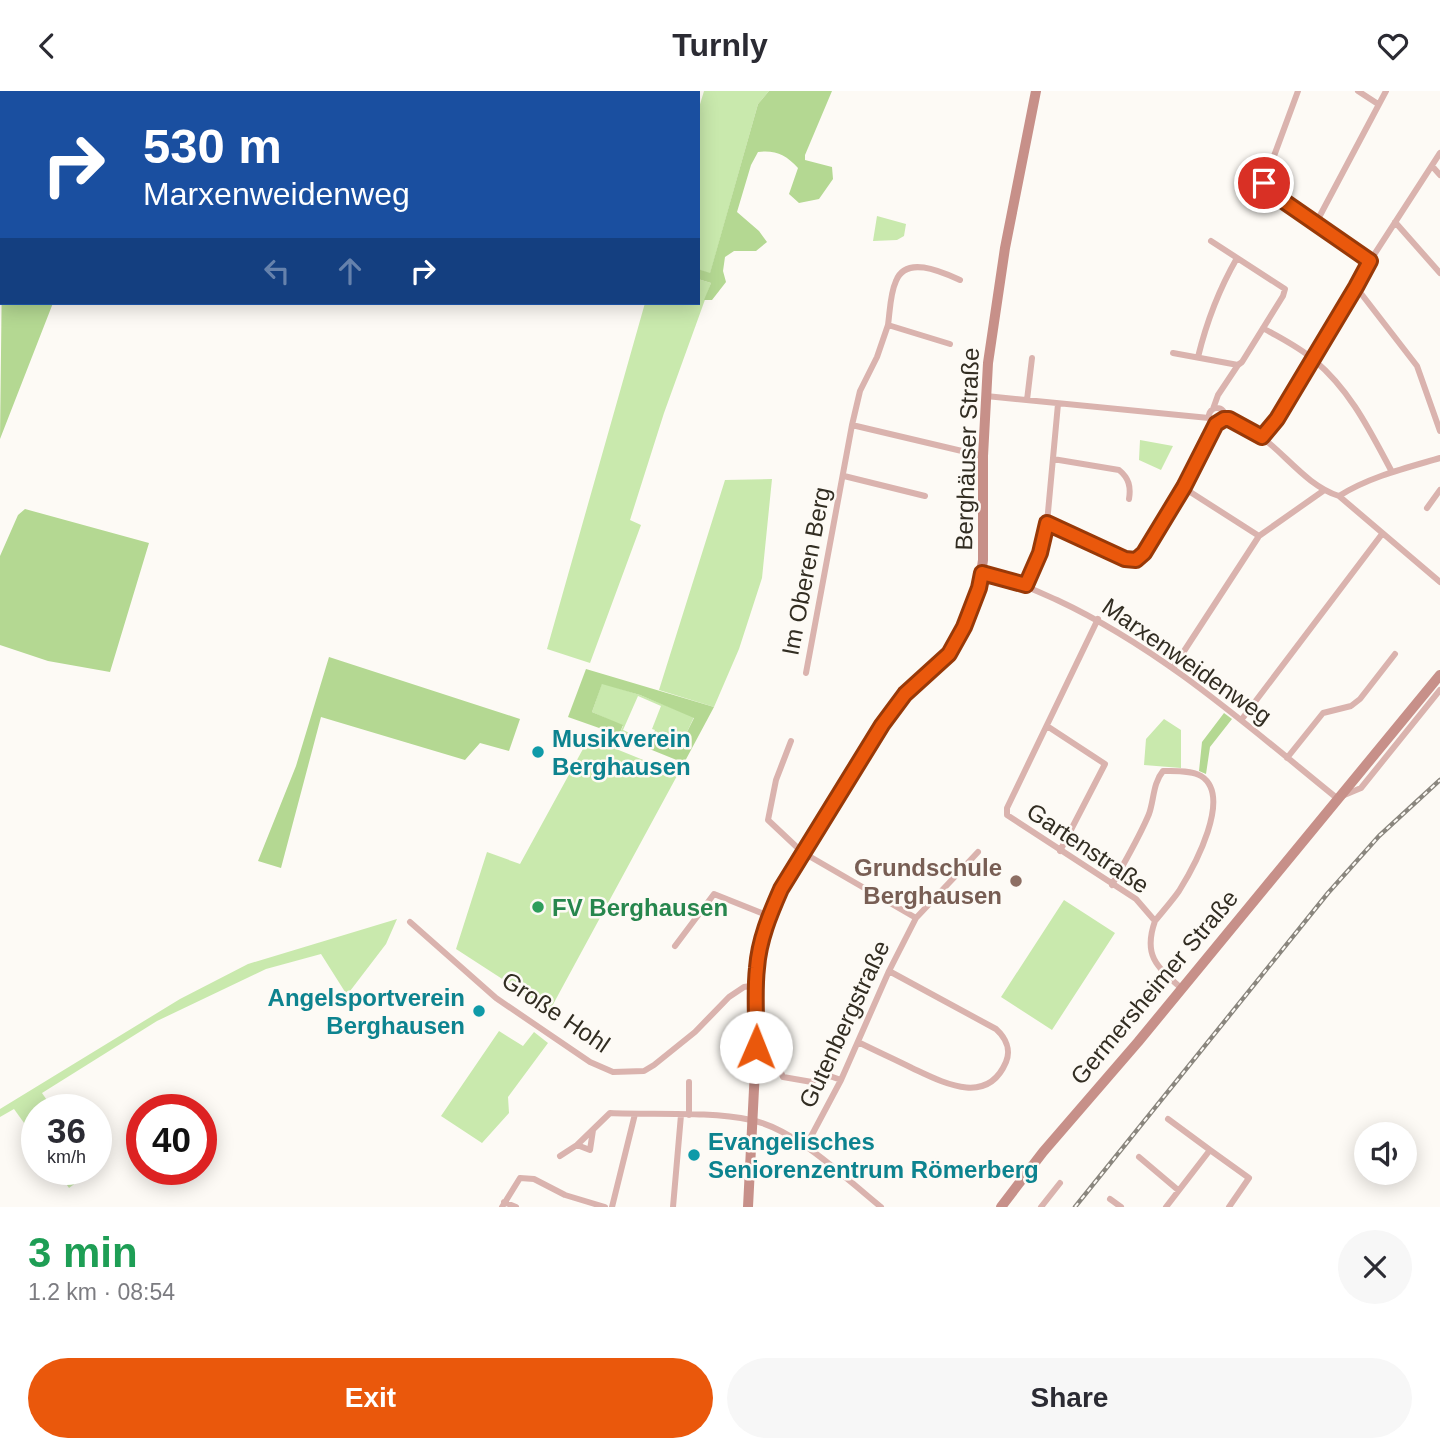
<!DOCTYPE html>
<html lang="en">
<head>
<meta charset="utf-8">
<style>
  body { margin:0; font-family:Helvetica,sans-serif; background:#f7f7f7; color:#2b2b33; height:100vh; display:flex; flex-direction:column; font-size:26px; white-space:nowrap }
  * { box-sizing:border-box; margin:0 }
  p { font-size:23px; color:#7c7c81 }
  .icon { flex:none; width:38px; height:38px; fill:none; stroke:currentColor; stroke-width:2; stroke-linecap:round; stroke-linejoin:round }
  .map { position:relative; height:1116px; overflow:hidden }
  .panel { display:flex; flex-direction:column; background:#fff; flex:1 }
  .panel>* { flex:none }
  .banner { position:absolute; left:0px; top:0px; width:700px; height:214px; box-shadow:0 4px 18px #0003; background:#1a4fa0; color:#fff; overflow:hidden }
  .tools { position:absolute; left:1354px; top:1031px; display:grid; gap:14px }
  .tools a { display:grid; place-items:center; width:63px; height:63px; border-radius:50%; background:#fff; box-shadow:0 4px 18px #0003; font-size:35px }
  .speed { position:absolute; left:21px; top:1003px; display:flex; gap:14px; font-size:35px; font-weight:700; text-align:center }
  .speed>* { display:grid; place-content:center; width:91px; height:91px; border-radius:50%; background:#fff; box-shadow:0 4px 18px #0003; line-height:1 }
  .speed small { font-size:18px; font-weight:400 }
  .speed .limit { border:10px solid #d22; background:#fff; color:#111 }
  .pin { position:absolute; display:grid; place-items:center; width:60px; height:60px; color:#fff; margin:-30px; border:4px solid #fff; border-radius:50%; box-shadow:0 2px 7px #0007 }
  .me { position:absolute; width:77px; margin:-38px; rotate:1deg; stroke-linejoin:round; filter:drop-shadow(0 0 5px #0008) }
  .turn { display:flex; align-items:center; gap:24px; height:147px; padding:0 28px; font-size:32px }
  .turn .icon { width:91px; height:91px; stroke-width:2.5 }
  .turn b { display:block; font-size:49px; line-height:60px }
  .lanes { display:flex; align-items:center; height:66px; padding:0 28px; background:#0003; justify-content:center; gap:35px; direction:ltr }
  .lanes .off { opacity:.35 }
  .round { display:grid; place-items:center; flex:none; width:74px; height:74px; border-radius:37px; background:#f7f7f7 }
  .head { display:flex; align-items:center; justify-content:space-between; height:119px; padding:0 28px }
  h1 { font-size:42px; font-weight:700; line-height:52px; color:#1e9e55 }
  .cta { display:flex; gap:14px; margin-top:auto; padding:14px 28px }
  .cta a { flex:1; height:80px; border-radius:42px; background:#ea580c; color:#fff; font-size:28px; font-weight:700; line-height:80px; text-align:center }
  .cta a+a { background:#f7f7f7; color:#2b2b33 }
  header { display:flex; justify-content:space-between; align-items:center; height:91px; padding:0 28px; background:#fff; font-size:32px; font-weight:700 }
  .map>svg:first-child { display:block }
  .green { fill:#c9e9ad }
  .forest { fill:#b4d892 }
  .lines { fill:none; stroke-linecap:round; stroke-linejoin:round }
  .street { stroke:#dab3ae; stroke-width:6 }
  .secondary { stroke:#c79089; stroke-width:10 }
  .rail-casing { stroke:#8a867e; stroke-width:4.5 }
  .rail { stroke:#fdfaf5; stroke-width:2; stroke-dasharray:5; stroke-linecap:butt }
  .route-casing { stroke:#983908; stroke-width:18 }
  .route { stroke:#ea580c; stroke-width:12 }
  .culture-dot { fill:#0f9aa8; stroke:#fdfaf5; stroke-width:2.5 }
  .education-dot { fill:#8d6e63; stroke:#fdfaf5; stroke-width:2.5 }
  .leisure-dot { fill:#2e9e5b; stroke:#fdfaf5; stroke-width:2.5 }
  .labels { text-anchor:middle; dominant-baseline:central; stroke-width:5; stroke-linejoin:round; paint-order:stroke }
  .street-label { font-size:24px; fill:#322d22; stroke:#fdfaf5 }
  .culture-label { font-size:24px; font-weight:bold; fill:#0d838f; stroke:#fdfaf5; text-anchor:start }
  .education-label { font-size:24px; font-weight:bold; fill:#785e54; stroke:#fdfaf5; text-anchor:end }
  .leisure-label { font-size:24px; font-weight:bold; fill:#27864d; stroke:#fdfaf5; text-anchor:start }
</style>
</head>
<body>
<header><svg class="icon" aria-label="back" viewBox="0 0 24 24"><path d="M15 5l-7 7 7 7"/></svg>Turnly<svg class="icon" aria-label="heart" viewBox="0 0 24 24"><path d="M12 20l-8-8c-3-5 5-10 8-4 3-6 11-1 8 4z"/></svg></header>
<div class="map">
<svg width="1440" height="1116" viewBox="0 0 1440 1116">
  <rect width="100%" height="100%" fill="#fdfaf5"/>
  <!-- green -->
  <path class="green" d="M704 0H769L758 13 710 183 698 178V20Z
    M877 125 906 133 904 145 897 149 873 150Z
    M698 188 711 192 664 322 630 429 641 434 590 572 547 558 645 212H698Z
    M1140 349 1173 355 1161 379 1139 369Z
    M772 388 762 487 739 558 714 616 659 599 725 389Z
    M602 592 640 604 694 626 678 660 660 652 655 646 651 648 655 639 652 638 661 615 638 605 623 639 643 648 640 653 619 644 623 635 592 621Z
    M1164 628 1181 639V677L1144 674 1146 648Z
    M589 647 678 683 550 919 456 858 487 761 520 773Z
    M1064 809 1115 842 1052 939 1001 906Z
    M397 828 386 853 347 904 321 863 266 878 157 930 42 1002 53 1018H37V1050L14 1018 0 1026V1018L180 908 248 873Z
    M499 940 523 955 534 941 548 952 508 1006 509 1022 482 1052 441 1025Z
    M56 1078H93V1079L69 1097Z"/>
  <!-- forest -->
  <path class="forest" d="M0 0H46L2 2 0 128Z
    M769 0H832L805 64V69L832 76 833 88 819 108 799 112 789 103 798 77C786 64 776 59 758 61L751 74 737 121 759 140 767 151 756 160H734L725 166 723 180 726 191 712 209H704L711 192 698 188V178L710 182 758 13Z
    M2 177V212H53L0 348Z
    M25 418 149 452 110 581 48 570 0 554V465L18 424Z
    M329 566 520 628 509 660 480 652 465 669 321 626 281 777 258 770 296 675Z
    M586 578 714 616 684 672 647 657 651 648 660 646V652L678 659 694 627 640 604 602 593 592 621 623 634 619 644 568 626Z
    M1224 622 1232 628 1210 656 1206 683 1199 680 1202 651Z"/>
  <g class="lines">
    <!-- street -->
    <path class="street" d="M1298 0 1264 92 1266 98 1370 170
      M1358 0 1378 13
      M1432 75 1440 84
      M1395 131 1440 182
      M1316 132 1386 0
      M1211 150 1285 198 1283 205 1242 271 1238 274 1218 304 1213 318
      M1356 196 1417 275 1440 340
      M1263 237C1280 247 1299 256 1314 269 1351 300 1370 340 1392 381
      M950 253 888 234C890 220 890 203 896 190 906 164 942 181 960 189
      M1173 262 1238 274
      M1198 266C1207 229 1218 200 1237 167
      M986 305 1209 327
      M1027 309 1032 267
      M1058 313 1047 432 1125 468 1136 469 1144 462 1184 396 1216 333
      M1209 325a8 8 0 1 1 16 0a8 8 0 1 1-16 0Z
      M1224 328C1272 337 1295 391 1339 405L1440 491
      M852 334 860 300 877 266 888 234
      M1262 346 1277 328 1356 196 1370 170 1440 62
      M1053 368 1119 379C1129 387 1131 396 1129 408
      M844 385 925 405
      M1184 397 1259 445
      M1339 405C1369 386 1406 377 1440 367
      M1427 417 1440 399
      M982 482C1009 487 1032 498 1057 509 1162 558 1249 636 1338 708
      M1026 494 1040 462 1047 432
      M1098 528 1007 717V724L1136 808 1155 830C1143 864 1156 875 1181 897
      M1173 577 1259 445 1323 400
      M806 582 852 334 983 365
      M1242 628 1382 443
      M1047 635 1105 673 1060 760
      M791 650 776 689 768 729 802 761 916 827 889 880 841 989 806 1055
      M1287 667 1323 622 1351 615 1360 608 1395 563
      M1342 705 1361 697 1440 599
      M1112 794C1125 770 1139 747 1149 723 1154 709 1153 692 1163 680 1174 680 1191 679 1201 685 1233 705 1194 776 1179 800 1172 810 1163 820 1155 830
      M916 827 978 761
      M410 831 496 907 590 971 613 981 644 980 654 974 695 941 729 906 744 896 757 894
      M675 855 714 803 769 825
      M858 951C876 960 894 968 912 977 942 991 987 1016 1006 971 1011 959 1006 947 996 938L889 880
      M755 971 779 977 783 986 812 991 824 983 841 989
      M689 1024V991
      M577 1054 590 1059 593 1039
      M1210 1059 1249 1087 1229 1116
      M560 1065 577 1054 610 1022C654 1024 708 1020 751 1029 796 1038 846 1088 881 1116
      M1139 1066 1178 1099
      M1110 1108 1121 1116
      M504 1111 516 1116
      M502 1116 520 1087 534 1088 565 1104 605 1116
      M612 1116 635 1023
      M673 1116 681 1024
      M1041 1116 1060 1092
      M1166 1116 1210 1059 1168 1028"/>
    <!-- secondary -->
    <path class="secondary" d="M748 1116 757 939 756 880 759 858 769 825 781 798 802 761 882 634 905 603 949 563 964 536 979 497 983 469V365L988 272 1005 157 1036 0
      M1001 1116 1043 1061 1138 951 1440 584"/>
    <!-- rail casing -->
    <g class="rail-casing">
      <path id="rail" d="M1075 1116 1328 802 1379 745 1440 689"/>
    </g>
    <!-- rail -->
    <use href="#rail" class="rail"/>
  </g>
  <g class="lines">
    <!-- route casing -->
    <g class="route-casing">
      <path id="route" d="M756 956C757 930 754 903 757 877 759 849 770 823 781 798L882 634 905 603 949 563 964 536 979 497 982 482 1026 494 1040 462 1047 432 1125 468 1136 469 1144 462 1184 396 1216 333 1224 328H1229L1262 346 1277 328 1356 196 1370 170 1266 98 1264 92"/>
    </g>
    <!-- route -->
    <use href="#route" class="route"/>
  </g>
  <!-- markers -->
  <g class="culture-dot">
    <circle cx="538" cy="661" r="7"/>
    <circle cx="479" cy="920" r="7"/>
    <circle cx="694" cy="1064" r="7"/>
  </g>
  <circle class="education-dot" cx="1016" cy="790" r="7"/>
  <circle class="leisure-dot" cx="538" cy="816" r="7"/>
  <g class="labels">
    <!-- street labels -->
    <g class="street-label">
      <text transform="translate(967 358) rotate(-88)">Berghäuser Straße</text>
      <text transform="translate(806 480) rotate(-79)">Im Oberen Berg</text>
      <text transform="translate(1187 570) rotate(35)">Marxenweidenweg</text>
      <text transform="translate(1088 757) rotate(34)">Gartenstraße</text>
      <text transform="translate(1154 896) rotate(-50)">Germersheimer Straße</text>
      <text transform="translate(556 921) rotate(34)">Große Hohl</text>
      <text transform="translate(844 933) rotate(-65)">Gutenbergstraße</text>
    </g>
    <!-- culture labels -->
    <g class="culture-label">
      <text x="552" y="647">Musikverein<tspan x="552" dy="28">Berghausen</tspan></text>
      <text x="465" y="906" text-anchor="end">Angelsportverein<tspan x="465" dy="28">Berghausen</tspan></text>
      <text x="708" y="1050">Evangelisches<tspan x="708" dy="28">Seniorenzentrum Römerberg</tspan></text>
    </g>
    <!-- education labels -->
    <g class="education-label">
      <text x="1002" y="776">Grundschule<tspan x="1002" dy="28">Berghausen</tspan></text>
    </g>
    <!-- leisure labels -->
    <g class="leisure-label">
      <text x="552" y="816">FV Berghausen</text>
    </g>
  </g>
</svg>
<div class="tools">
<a><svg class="icon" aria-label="sound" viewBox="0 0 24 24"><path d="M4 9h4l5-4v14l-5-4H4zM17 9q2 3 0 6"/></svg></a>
</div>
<div class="speed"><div>36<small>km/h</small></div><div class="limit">40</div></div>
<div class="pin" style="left:1264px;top:92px;background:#d93025"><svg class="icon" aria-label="arrive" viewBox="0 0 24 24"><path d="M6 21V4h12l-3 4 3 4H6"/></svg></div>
<svg class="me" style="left:756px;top:956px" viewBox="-20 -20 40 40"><circle r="19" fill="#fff"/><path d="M0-13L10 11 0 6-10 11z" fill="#ea580c"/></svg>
<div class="banner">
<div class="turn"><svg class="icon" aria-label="right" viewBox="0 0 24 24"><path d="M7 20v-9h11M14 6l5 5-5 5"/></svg><div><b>530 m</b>Marxenweidenweg</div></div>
<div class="lanes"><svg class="icon off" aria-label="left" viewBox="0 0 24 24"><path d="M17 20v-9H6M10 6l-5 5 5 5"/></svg><svg class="icon off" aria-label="ahead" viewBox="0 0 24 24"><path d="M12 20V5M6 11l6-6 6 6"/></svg><svg class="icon" aria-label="right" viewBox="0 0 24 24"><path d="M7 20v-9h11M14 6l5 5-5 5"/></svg></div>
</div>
</div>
<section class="panel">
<div class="head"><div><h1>3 min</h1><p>1.2 km · 08:54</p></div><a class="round"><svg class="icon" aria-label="close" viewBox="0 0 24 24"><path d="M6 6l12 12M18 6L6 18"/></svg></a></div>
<div class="cta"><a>Exit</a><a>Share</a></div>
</section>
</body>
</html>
